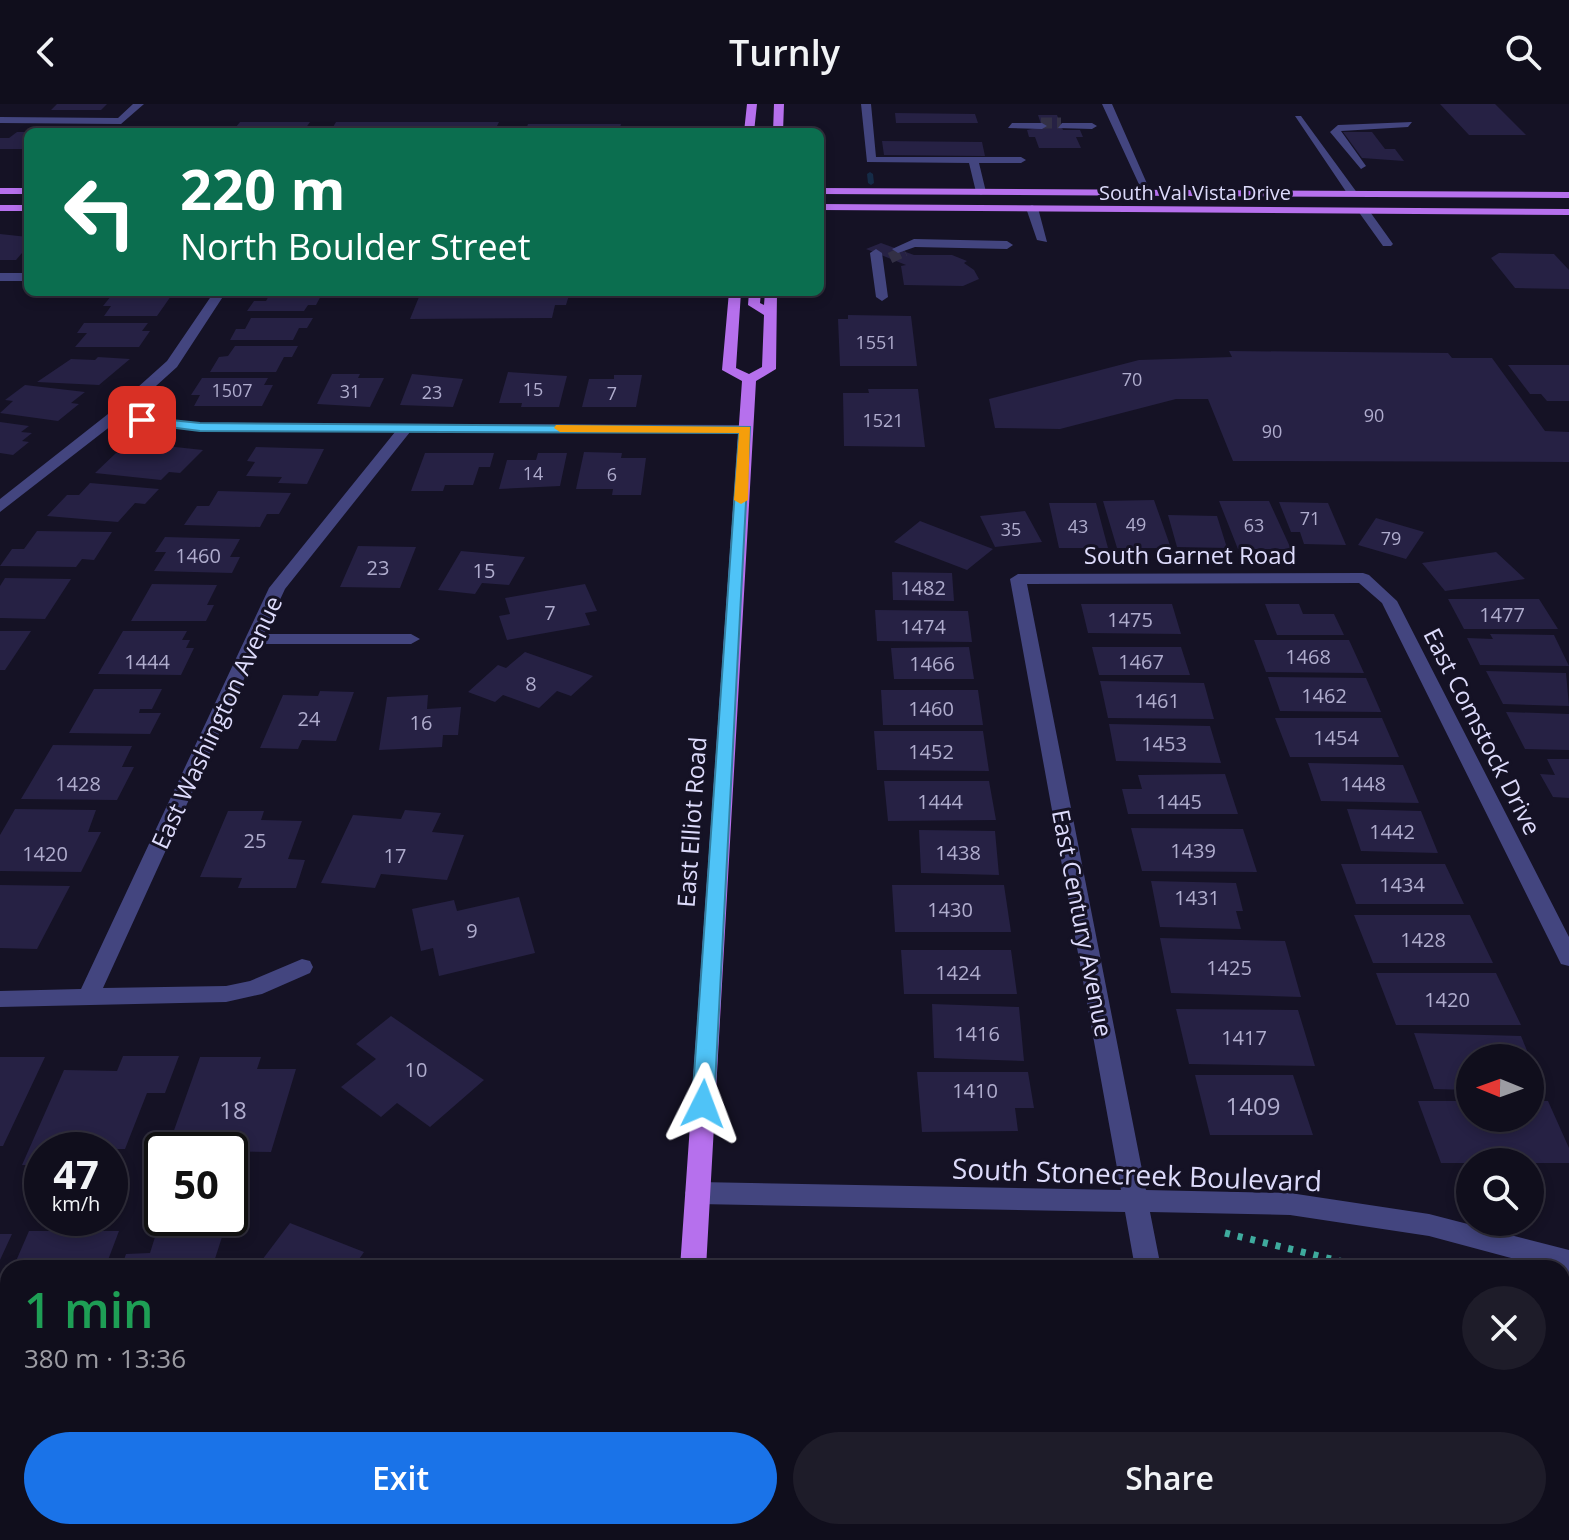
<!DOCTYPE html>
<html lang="en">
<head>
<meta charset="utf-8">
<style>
  body { margin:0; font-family:"Open Sans",sans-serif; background:#1e1c29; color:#f1f3f6; height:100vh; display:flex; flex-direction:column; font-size:30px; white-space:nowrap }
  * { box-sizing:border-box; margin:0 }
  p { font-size:26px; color:#9c9ca3 }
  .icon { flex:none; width:44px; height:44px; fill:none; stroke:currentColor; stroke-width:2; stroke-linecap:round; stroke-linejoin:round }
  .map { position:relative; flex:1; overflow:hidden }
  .details { position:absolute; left:0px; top:1156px; width:1570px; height:280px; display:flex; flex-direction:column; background:#100e1c; border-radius:24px 24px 0 0; box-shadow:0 4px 12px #0003,0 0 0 2px #302e3b }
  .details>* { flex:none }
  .guide { position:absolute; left:24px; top:24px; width:800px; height:168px; border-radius:12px; box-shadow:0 4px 12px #0003,0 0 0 2px #302e3b; background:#0b6e4f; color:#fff; overflow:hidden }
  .needle { width:52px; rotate:271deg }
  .tools { position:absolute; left:1456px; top:940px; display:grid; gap:16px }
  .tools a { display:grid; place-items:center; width:88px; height:88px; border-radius:50%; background:#100e1c; box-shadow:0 4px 12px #0003,0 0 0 2px #302e3b; font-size:40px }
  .speed { position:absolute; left:24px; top:1028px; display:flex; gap:16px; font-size:40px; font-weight:700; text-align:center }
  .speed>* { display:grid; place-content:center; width:104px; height:104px; border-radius:50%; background:#100e1c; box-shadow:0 4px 12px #0003,0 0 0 2px #302e3b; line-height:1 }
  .speed small { font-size:20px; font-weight:400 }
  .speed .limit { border:4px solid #111; border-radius:12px; background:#fff; color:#111 }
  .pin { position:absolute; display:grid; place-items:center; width:68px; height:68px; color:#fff; margin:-34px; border-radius:16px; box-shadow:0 4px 12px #0006 }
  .me { position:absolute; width:88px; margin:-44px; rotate:3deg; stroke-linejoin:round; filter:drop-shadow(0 0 6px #0008) }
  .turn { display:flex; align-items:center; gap:28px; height:168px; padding:0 24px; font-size:36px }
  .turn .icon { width:104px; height:104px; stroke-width:2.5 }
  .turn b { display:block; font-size:56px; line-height:68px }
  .round { display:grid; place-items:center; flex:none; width:84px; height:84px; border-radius:42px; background:#1e1c29 }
  .headline { display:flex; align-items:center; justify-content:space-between; height:136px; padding:0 24px }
  h1 { font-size:48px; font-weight:600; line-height:60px; color:#1e9e55 }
  .primary-button { display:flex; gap:16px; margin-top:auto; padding:16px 24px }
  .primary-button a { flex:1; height:92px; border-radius:48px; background:#1a73e8; color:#fff; font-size:32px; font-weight:600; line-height:92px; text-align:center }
  .primary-button a+a { background:#1e1c29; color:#f1f3f6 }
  header { display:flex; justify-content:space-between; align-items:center; height:104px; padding:0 24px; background:#100e1c; font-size:36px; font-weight:600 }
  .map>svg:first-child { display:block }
  .green { fill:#162f2c }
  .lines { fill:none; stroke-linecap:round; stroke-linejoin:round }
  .stream { fill:#152b47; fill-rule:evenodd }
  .building { fill:#262144 }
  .minor-tunnel { stroke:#333045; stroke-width:11; stroke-dasharray:11 5; stroke-linecap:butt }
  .path { stroke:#3fab9e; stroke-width:7; stroke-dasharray:5 8; stroke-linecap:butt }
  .minor { fill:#43457f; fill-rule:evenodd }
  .major { fill:#b670ed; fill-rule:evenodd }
  .route { fill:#4fc3f7; stroke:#337fa1; stroke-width:2 }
  .slow { fill:#f59e0b }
  .labels { text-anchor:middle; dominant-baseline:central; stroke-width:6; stroke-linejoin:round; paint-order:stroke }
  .far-number-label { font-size:18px; fill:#afaccd }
  .far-street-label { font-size:20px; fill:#dddbfb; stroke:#151225 }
  .number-label { font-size:20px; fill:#afaccd }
  .street-label { font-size:24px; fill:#dddbfb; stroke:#151225 }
  .near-number-label { font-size:24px; fill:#afaccd }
  .near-street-label { font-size:28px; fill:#dddbfb; stroke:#151225 }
</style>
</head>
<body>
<header><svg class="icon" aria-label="back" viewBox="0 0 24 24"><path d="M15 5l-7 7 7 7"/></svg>Turnly<svg class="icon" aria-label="search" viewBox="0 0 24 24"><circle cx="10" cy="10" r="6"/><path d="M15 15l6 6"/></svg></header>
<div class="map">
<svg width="1569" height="1436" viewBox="0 0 1569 1436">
  <rect width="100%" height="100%" fill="#151225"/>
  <!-- green -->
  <path class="green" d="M1562 1181 1569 1183V1436H1535L1533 1428H1562Z"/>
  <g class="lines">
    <!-- stream -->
    <path class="stream" d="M870 68 873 70 874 79 871 81 868 79 867 70Z"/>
  </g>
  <!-- building -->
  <path class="building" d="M57 0H107L101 6H51Z
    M1440 0H1495L1526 31H1469Z
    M895 9 975 10 978 19H896Z
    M1038 11H1057L1063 26H1080L1083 33H1076L1081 44H1039L1035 33H1029L1027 26 1042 23Z
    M240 18H310L303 28H232Z
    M336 18H499L494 28H330Z
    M528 20H621L619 28H525Z
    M17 28H28V41L23 45H0V34H9Z
    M1343 28H1372L1385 45H1395L1404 57 1362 54Z
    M882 37 982 38 985 52 884 51Z
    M0 130 28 133V142L16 156H0Z
    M881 139 914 151H952L967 157 964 159 974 166 979 175 963 182 904 181 901 162 906 161 866 145Z
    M1499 149 1554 150 1569 166V185L1515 184 1491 154Z
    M271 188H323L316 201H308L304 207H247L254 197H266Z
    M421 188H570L566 201H555L552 214 410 215Z
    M111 192H171L157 212H104L111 202H103Z
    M848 211 911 212 917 262H840L838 215H848Z
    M251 214H313L307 224H299L293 236H230L236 225H245Z
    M84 219H148L142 227H150L139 243H75L87 229H77Z
    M235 242H298L292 253H284L276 268H210L219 253 228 252Z
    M1229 247 1448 249 1452 254H1492L1545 327 1569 328V358L1233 357 1208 295H1176L1060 325 995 324 989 295 1139 256 1232 253Z
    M98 253 130 255 99 281 37 278 71 255 95 256Z
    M1508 261H1569V297H1547L1541 290H1530Z
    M508 268 567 272 559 303H521L522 299H499Z
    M332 270H360L358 274H384L370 303 317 300Z
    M412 270 463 275 453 303 400 301Z
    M614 271H642L636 303H582L589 275H614Z
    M202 274H268L264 281H273L262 302H194L200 291H191Z
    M25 281 85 288 71 299 79 300 58 317 0 309 13 297 5 296Z
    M868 285H918L925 343 844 342 843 289H869Z
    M0 318 29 322 21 328 32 329 22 337 29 338 13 351 0 349Z
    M138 339 203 346 180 369 169 368 161 376 95 369 116 349 126 350Z
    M256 343 324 345 307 380 278 379 282 373 246 372 255 358 247 357Z
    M584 348 622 349 621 354H646L641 391H612L613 385H576Z
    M425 349H494L490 363H479L473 381H445L443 387H411Z
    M538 349H567L560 382 499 385 507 356H536Z
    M90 379 159 385 145 400 135 399 118 418 47 412 67 391H79Z
    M218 387 291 389 279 410H267L260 423 184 421 197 402H209Z
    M1154 396 1171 444H1117L1103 397Z
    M1219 397H1269L1291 445H1238Z
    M1279 398 1328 399 1346 441 1304 440 1300 428H1291Z
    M1049 399H1096L1108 444H1059Z
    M1025 407 1042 438 995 443 980 412Z
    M1168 411 1217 412 1227 444 1177 443Z
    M1376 414 1424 428 1406 455 1358 441Z
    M920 417 993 445 967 466 894 438Z
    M37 427 112 428 94 456 82 455 76 463 0 462 12 445H24Z
    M165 433 240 435 230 453H240L232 469 154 467 166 448H155Z
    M358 442 416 443 400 484 340 483Z
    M461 447 525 453 509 481 482 479 475 490 438 486Z
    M1496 448 1525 475 1445 487 1422 459Z
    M892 468 952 469 954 497 893 496Z
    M5 474 71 475 45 515 0 514V482Z
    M152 480 217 481 207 501H214L206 517H131Z
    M585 480 597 507 585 509 590 521 507 536 499 512 510 510 505 494Z
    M1448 495H1539L1558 525H1464Z
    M1081 500H1172L1181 530 1088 529Z
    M1265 500H1299L1303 510H1334L1344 531H1277Z
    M875 506 968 507 972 538 877 537Z
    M0 527H31L5 566H0Z
    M123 527H187L182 536H190L186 544H194L181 571 98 570Z
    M1490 530 1554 531 1569 562 1480 561 1467 534 1493 535Z
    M1254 536H1349L1364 569 1266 568Z
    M969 543 974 575H894L891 544Z
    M1092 543H1181L1190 571H1099Z
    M525 548 593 572 571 592 557 587 539 604 503 591 495 598 468 588 498 561 506 564Z
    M1486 567 1566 569 1569 602 1503 600Z
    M1268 573 1366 574 1381 608 1280 607Z
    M1100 577 1204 579 1214 615 1108 614Z
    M94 585H162L152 605H140L139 609H161L150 630 69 629Z
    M881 586H978L983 621H883Z
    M320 587 354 588 336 637 302 636 298 645 260 644 283 591 318 592Z
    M428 591 427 605 461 603 458 631H443L442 643 379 646 387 593Z
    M1506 608 1569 610V646L1525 645Z
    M1275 614H1382L1399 653H1290Z
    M1109 620 1210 622 1221 659 1116 657Z
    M874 627H983L989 667 877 666Z
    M53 641 132 642 122 663H134L117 696 21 695Z
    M1547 655H1569V694L1553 693 1540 670 1555 671Z
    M1308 659 1403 661 1419 699 1321 697Z
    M1225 670 1238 710H1128L1122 685H1142L1138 671Z
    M884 677H989L996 716 888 717Z
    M15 705 96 706 88 728H101L81 768 0 767V731Z
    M1347 705 1421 707 1438 749 1361 747Z
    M405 706 441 709 432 728 464 731 447 776 381 770 375 784 321 779 353 711 401 715Z
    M228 707H264L261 716 302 717 288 755 305 756 296 784H238L242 774 200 773Z
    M1131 724 1243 725 1257 768 1142 767Z
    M919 726 995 727 999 771 921 769Z
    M1341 760H1445L1464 800H1356Z
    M1151 777 1236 779 1243 807H1236L1241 825 1160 823Z
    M0 781 70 782 37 845 0 844Z
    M892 781H1004L1011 828H895Z
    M519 793 535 849 439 872 433 844 421 847 412 805 454 796 457 807Z
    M1354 811H1470L1493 859H1373Z
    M1160 834 1285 837 1301 893 1171 889Z
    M901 846H1011L1017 890H904Z
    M1376 869H1496L1521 921H1396Z
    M932 900 1019 903 1024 957 934 954Z
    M1176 905 1298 906 1315 962 1189 960Z
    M391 912 484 976 430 1023 397 999 381 1013 341 983 376 955 356 940Z
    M1414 929 1521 932 1530 954H1470V986L1434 985Z
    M123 952H179L165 989H147L125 1045 42 1046V1061H22L64 966 117 967Z
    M0 953H45L3 1042H0Z
    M200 953H261L257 965H296L271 1048 167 1046Z
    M1530 955 1544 988 1530 987Z
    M917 968H1028L1034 1004H1015L1018 1027 922 1028Z
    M1195 971H1293L1313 1031H1210Z
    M1418 997H1470V1014H1530V997H1548L1569 1044V1059H1441Z
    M290 1119 364 1148 353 1164H256Z
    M29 1127H119L105 1164H13Z
    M0 1130H12L0 1156Z
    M155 1133H222L212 1164H121L126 1150 150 1149Z
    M8 1177V1255H0V1196Z
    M309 1428H441L440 1436H307Z
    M972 1428H1086L1088 1436H972Z"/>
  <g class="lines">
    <!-- minor-tunnel -->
    <path class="minor-tunnel" d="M1041 19H1061
      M890 154 905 147"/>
    <!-- path -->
    <path class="path" d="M1225 1129 1343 1158 1388 1164
      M1562 1190 1569 1191"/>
    <!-- minor -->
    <path class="minor" d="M133 0H144L121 20 0 19V13L118 14Z
      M861 0H871L876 53H1021L1026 56 1021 59H979L986 88 981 91 976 88 969 59 867 58Z
      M1102 0H1112L1152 91 1143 89Z
      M1295 12H1301L1358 90 1357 92H1349Z
      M1412 18 1408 23 1341 27 1366 62 1361 65 1330 28 1338 21Z
      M1012 19H1042L1047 22 1042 25 1008 24Z
      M1062 19H1092L1097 22 1092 25 1058 24Z
      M1032 101 1038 104 1047 138 1037 136 1026 104Z
      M1360 105H1368L1393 140 1391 142H1383L1358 107Z
      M914 135 1007 137 1013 141 1007 145 915 143 898 149 892 145Z
      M876 145 882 149 888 193 882 197 876 193 870 149Z
      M0 169H28V177H0Z
      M214 188H226L177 263 125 310 200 319 746 321 753 325 746 329 410 328 285 485 264 530H411L420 535 411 540H260L103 884 226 882 250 877 302 855 310 857 313 863 310 869 262 890 226 898 0 903V887L81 885 269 484 395 328 200 327 116 318 0 408V395L108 310 167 257Z
      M1363 469 1369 471 1397 497 1569 833V862L1561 860 1558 854 1382 499 1359 479 1027 480 1146 1086 1290 1089 1429 1110 1569 1146V1170L1562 1168V1164H1548L1429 1132 1290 1111 1150 1108 1161 1164H1135L1125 1108 698 1100 689 1097 685 1089 689 1081 698 1078 1121 1086 1010 475 1018 470Z
      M0 1338H8V1366H0Z
      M170 1428H200L198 1436H168Z
      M1183 1428H1213L1215 1436H1185Z"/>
    <!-- major -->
    <path class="major" d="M747 0H757L754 28H744Z
      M774 0H784L783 28H773Z
      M0 84H28V90H0Z
      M820 84 1569 88V94L820 90Z
      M820 100 1569 105V111L820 106Z
      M0 101H28V107H0Z
      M729 188H741L736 264 749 270 762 263 764 211 748 201 749 188H761L760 199 764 201 765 188H777L776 265 756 277 706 1164H680L742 277 722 266Z
      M661 1428H691L690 1436H660Z"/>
  </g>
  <!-- route -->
  <path class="route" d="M142 313 200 319 750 323 714 1000 711 1006H696L692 1000 739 329 200 327 137 319V314Z"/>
  <!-- slow -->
  <path class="slow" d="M556 321 750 323 748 396 741 400 734 396 739 329 560 328 554 324Z"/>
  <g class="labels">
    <!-- far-number labels -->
    <g class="far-number-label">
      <text x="876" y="238">1551</text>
      <text x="1132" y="275">70</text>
      <text x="533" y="285">15</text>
      <text x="232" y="286">1507</text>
      <text x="350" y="287">31</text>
      <text x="432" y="288">23</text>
      <text x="612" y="289">7</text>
      <text x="1374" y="311">90</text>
      <text x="883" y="316">1521</text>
      <text x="1272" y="327">90</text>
      <text x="533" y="369">14</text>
      <text x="612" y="370">6</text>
      <text x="1310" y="414">71</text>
      <text x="1136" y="420">49</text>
      <text x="1254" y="421">63</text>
      <text x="1078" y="422">43</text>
      <text x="1011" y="425">35</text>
      <text x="1391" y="434">79</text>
    </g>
    <!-- far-street labels -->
    <g class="far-street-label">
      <text x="1195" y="88">South Val Vista Drive</text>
    </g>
    <!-- number labels -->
    <g class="number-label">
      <text x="198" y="451">1460</text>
      <text x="378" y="463">23</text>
      <text x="484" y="466">15</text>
      <text x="923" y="483">1482</text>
      <text x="550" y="508">7</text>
      <text x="1502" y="510">1477</text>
      <text x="1130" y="515">1475</text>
      <text x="923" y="522">1474</text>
      <text x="1308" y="552">1468</text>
      <text x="147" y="557">1444</text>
      <text x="1141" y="557">1467</text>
      <text x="932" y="559">1466</text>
      <text x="531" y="579">8</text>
      <text x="1324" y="591">1462</text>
      <text x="1157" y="596">1461</text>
      <text x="931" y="604">1460</text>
      <text x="309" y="614">24</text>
      <text x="421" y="618">16</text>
      <text x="1336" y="633">1454</text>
      <text x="1164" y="639">1453</text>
      <text x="931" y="647">1452</text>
      <text x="78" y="679">1428</text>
      <text x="1363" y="679">1448</text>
      <text x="940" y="697">1444</text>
      <text x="1179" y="697">1445</text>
      <text x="1392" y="727">1442</text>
      <text x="255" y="736">25</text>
      <text x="1193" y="746">1439</text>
      <text x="958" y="748">1438</text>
      <text x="45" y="749">1420</text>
      <text x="395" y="751">17</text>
      <text x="1402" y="780">1434</text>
      <text x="1197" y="793">1431</text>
      <text x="950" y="805">1430</text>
      <text x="472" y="826">9</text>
      <text x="1423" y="835">1428</text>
      <text x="1229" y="863">1425</text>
      <text x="958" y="868">1424</text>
      <text x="1447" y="895">1420</text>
      <text x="977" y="929">1416</text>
      <text x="1244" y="933">1417</text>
      <text x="416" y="965">10</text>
      <text x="975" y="986">1410</text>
    </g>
    <!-- street labels -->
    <g class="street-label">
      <text x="1190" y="450">South Garnet Road</text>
      <text transform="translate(216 618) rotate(-65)">East Washington Avenue</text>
      <text transform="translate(1483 627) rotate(63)">East Comstock Drive</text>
      <text transform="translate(691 718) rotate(-86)">East Elliot Road</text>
      <text transform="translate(1083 819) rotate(79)">East Century Avenue</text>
    </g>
    <!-- near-number labels -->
    <g class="near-number-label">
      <text x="1253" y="1001">1409</text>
      <text x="233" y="1005">18</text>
    </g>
    <!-- near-street labels -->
    <g class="near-street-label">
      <text transform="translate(1137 1070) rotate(2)">South Stonecreek Boulevard</text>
    </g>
  </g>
</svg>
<div class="tools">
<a><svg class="needle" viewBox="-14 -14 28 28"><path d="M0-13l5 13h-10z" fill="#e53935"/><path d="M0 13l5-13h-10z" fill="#9c9ca3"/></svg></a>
<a><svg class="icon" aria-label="search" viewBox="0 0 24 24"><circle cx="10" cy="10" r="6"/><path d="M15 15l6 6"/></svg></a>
</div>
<div class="speed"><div>47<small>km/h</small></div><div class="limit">50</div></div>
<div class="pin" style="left:142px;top:316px;background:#d93025"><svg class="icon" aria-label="arrive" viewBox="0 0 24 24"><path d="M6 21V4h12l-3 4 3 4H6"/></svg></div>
<svg class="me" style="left:703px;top:1000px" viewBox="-20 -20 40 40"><path d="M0-17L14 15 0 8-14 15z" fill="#4fc3f7" stroke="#fff" stroke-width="4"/></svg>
<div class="guide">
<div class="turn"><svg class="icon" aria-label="left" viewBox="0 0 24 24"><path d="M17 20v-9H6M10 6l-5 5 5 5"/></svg><div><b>220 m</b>North Boulder Street</div></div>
</div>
<section class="details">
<div class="headline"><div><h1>1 min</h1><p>380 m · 13:36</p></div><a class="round"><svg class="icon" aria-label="close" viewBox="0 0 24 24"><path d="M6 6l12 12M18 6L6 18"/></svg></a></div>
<div class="primary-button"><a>Exit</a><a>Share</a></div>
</section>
</div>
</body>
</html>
